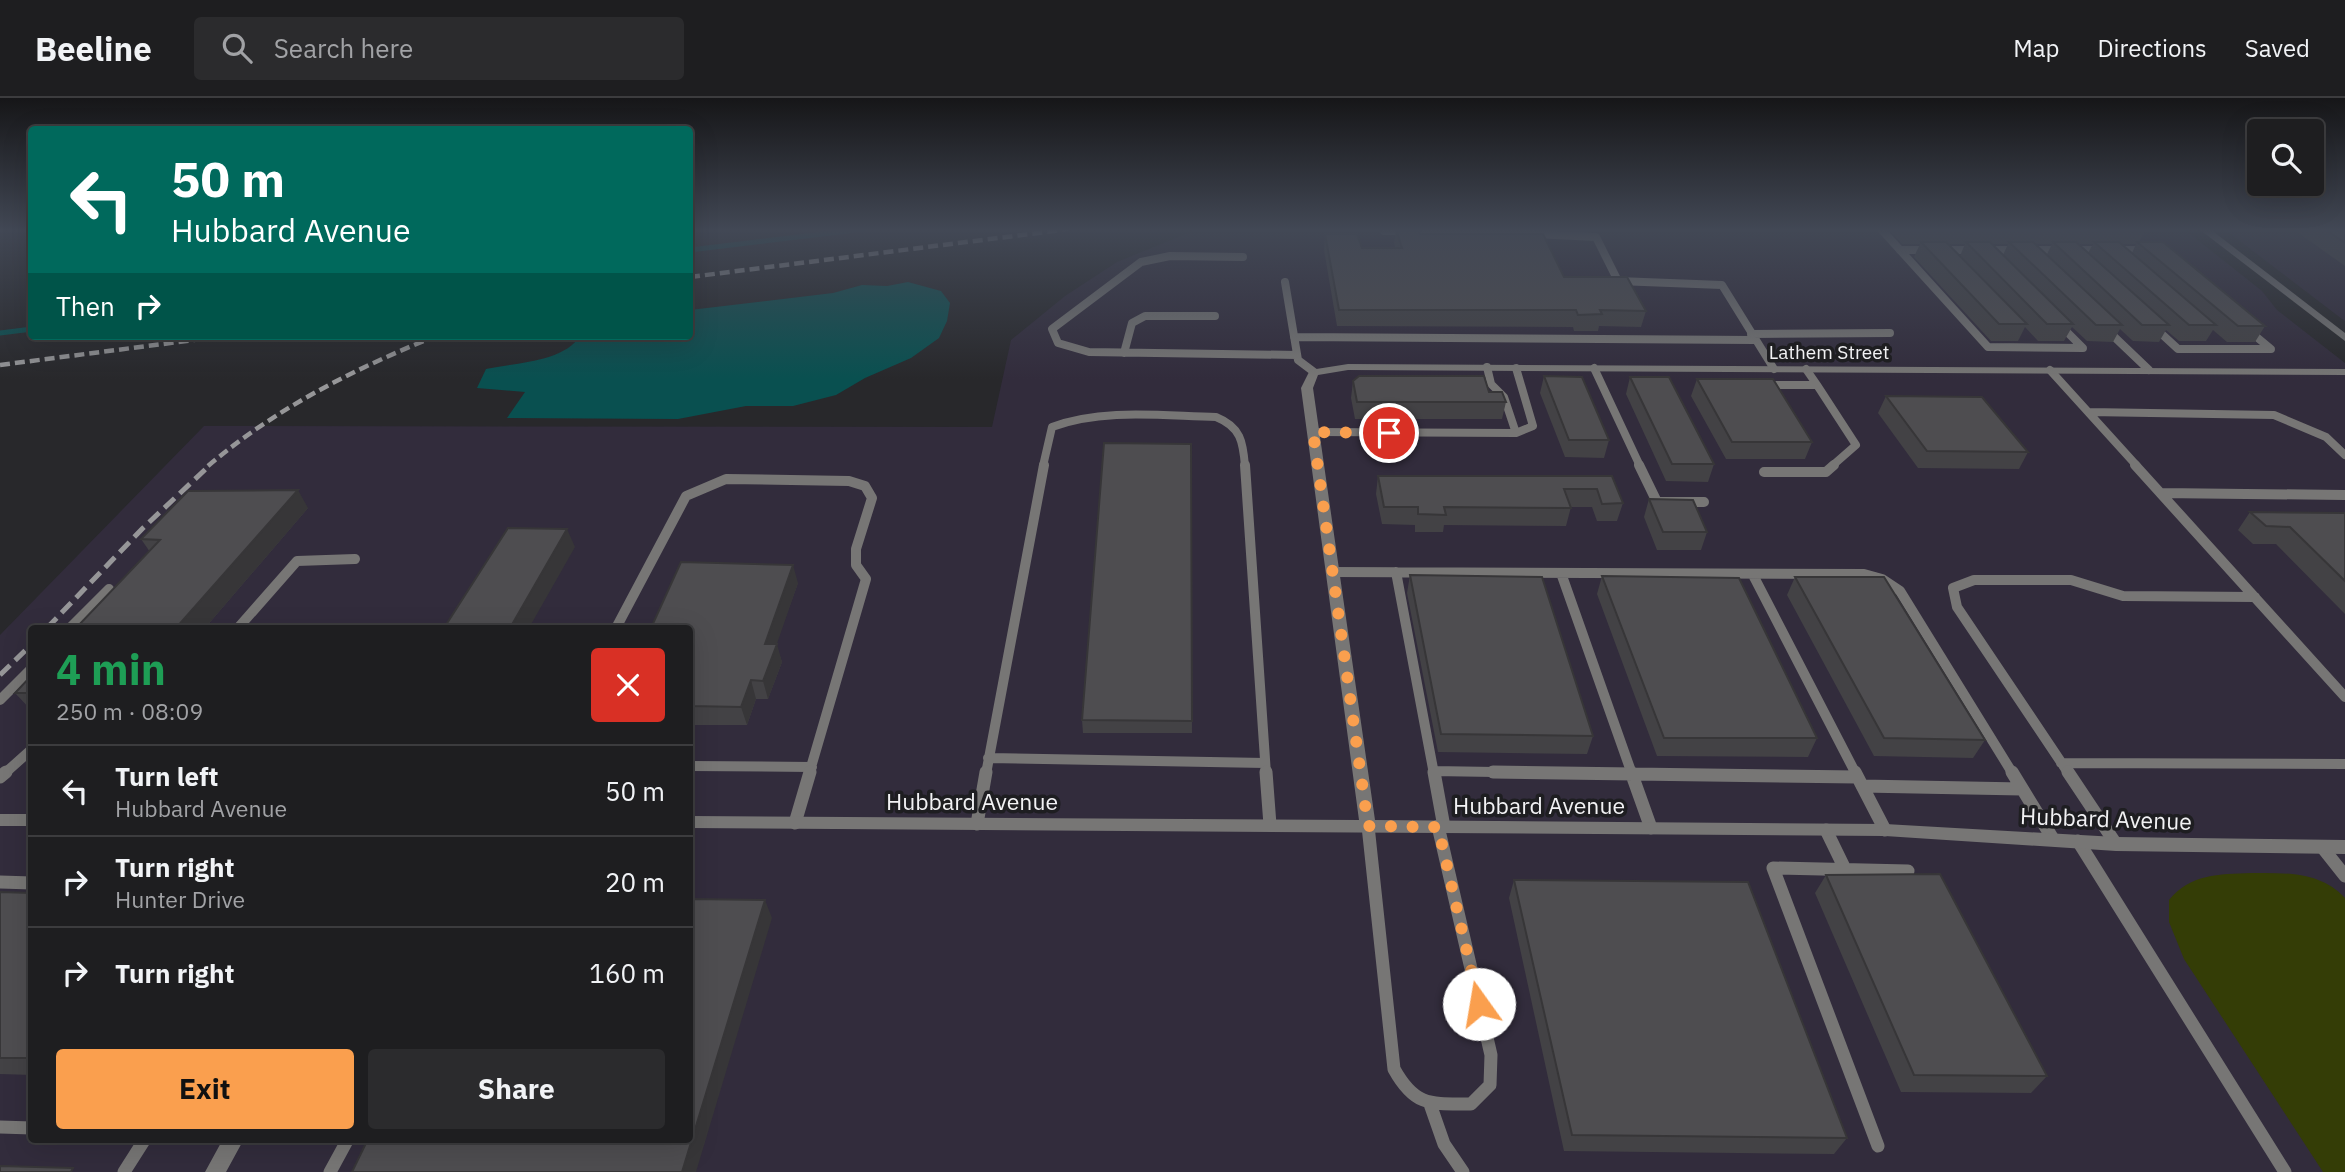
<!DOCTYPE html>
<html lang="en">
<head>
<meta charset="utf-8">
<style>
  body { margin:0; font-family:"IBM Plex Sans",sans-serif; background:#2b2b2d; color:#f1f3f6; height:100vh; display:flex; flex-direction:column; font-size:26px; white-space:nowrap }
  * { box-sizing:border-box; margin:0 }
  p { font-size:23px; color:#a1a2a5 }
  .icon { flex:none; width:38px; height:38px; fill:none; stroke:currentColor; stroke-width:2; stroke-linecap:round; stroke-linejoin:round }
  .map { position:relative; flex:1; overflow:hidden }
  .side { position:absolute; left:28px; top:527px; width:665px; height:518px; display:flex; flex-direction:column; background:#1e1e20; border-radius:7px; box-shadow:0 7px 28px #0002,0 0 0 2px #3c3c3e }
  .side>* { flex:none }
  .hud { position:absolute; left:28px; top:28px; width:665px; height:214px; border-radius:7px; box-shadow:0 7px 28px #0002,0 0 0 2px #3c3c3e; background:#00695c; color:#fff; overflow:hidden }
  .controls { position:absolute; left:2247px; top:21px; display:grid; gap:14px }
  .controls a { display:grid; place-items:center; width:77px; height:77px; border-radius:7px; background:#1e1e20; box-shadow:0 7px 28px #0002,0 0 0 2px #3c3c3e; font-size:35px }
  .pin { position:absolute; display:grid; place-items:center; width:60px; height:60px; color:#fff; margin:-30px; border:4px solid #fff; border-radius:50%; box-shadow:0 2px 7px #0007 }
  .me { position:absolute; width:77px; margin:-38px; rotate:347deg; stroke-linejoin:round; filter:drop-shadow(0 0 5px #0008) }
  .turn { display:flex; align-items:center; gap:24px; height:147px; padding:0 28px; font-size:32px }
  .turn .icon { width:91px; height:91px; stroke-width:2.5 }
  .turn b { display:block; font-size:49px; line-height:60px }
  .then { display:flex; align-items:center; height:66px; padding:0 28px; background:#0003; gap:14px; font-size:26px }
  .round { display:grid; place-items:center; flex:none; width:74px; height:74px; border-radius:7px; background:#2b2b2d }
  .summary { display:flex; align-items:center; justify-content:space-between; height:119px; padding:0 28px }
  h1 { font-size:42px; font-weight:800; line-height:52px; color:#1e9e55 }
  .primary-button { display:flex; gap:14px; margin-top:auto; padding:14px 28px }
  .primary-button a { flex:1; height:80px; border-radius:7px; background:#fa9f4e; color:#111; font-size:28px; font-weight:800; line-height:80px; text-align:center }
  .primary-button a+a { background:#2b2b2d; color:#f1f3f6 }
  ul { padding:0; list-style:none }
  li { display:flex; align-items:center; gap:21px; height:91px; padding:0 28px; border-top:2px solid #3c3c3e }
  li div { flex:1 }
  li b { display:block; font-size:26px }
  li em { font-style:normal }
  header { display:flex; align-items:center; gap:42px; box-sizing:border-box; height:98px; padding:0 35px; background:#1e1e20; border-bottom:2px solid #3c3c3e }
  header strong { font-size:33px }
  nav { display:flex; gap:38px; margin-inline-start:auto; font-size:24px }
  .search { width:490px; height:63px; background:#2b2b2d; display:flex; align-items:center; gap:18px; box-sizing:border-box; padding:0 24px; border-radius:7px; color:#a1a2a5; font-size:26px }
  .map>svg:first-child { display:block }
  .industrial { fill:#322c3c; fill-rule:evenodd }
  .green { fill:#343d06 }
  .water { fill:#095050 }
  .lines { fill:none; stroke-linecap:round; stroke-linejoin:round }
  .stream { stroke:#095050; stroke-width:5 }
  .service-far2 { stroke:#777675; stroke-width:8 }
  .service-far1 { stroke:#777675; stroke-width:10 }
  .service { stroke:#777675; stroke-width:13 }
  .minor { fill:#777675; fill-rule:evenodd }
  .tertiary { fill:#777675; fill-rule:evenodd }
  .rail-far1 { stroke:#969698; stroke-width:4.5; stroke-dasharray:10 5; stroke-linecap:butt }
  .rail { stroke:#969698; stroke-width:5; stroke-dasharray:14 7; stroke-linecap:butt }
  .wall { fill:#434245; fill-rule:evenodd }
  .shaded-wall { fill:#373638 }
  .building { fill:#4e4d50; stroke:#373638; stroke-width:2 }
  .route { stroke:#fa9f4e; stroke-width:12; stroke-dasharray:0 21.6 }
  .labels { text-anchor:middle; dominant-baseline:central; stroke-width:7; stroke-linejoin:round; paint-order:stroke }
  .far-street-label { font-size:19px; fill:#f2f2f4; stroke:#1e1e21 }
  .street-label { font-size:23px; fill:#f2f2f4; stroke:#1e1e21 }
</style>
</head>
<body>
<header>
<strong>Beeline</strong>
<div class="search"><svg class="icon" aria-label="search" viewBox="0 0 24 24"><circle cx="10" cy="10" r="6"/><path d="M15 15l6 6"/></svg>Search here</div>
<nav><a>Map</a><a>Directions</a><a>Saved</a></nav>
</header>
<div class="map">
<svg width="2345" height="1074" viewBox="0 0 2345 1074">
  <rect width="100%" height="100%" fill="#28282b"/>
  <!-- industrial -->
  <path class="industrial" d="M1198 131H2184L2262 193 2277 212 2345 265V1074H0V537L204 328 992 329 1011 242 1065 198 1117 164ZM32 530H690V1041H32Z
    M2224 131H2345V223L2342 221Z"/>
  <!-- green -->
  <path class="green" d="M2251 775C2285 775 2320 773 2345 800V1074H2323L2184 861 2169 824V802C2190 776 2219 776 2251 775Z"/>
  <!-- water -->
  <path class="water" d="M908 184 941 193 950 205 947 223 939 240 911 260 865 280 836 297 793 308H746L678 321 507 320 525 294 477 290 486 271C514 265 564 264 580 238H690V212L833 195 862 187 887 188Z"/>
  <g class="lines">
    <!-- stream -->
    <path class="stream" d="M690 152 864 131
      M0 235 32 231"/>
    <!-- service-far2 -->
    <path class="service-far2" d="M1881 131 1988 249 2083 250 2060 227
      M1384 133H1473L1596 139 1618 183 1722 187 1774 271
      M1900 152H2146
      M1243 159 1170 158 1141 164 1052 231 1058 245 1089 254 1297 257
      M1285 184 1298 262 1314 274
      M2153 228 2178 251H2271L2247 231
      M2105 230 2149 272
      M1751 236 1890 235
      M1294 239 1754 242
      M1124 255 1132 225 1145 218H1215
      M1487 269 1491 286 1504 299 1516 335
      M1594 270 1640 368
      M2050 272 2137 368
      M1765 287H1817L1806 271
      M1817 287 1856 347 1832 368
      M2089 314 2274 317 2326 339 2345 357
      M1313 334 1516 335 1533 328 1516 270
      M1043 368 1052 329C1103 310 1163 318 1216 319 1241 329 1243 344 1245 368"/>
    <!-- service-far1 -->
    <path class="service-far1" d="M1245 367 1266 676
      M1639 367 1657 404H1704
      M2135 367 2345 599
      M1764 374H1826L1834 367
      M2161 395 2345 397
      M1331 474 1864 476 1882 481 1900 493 2013 676
      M1396 474 1434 676
      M1561 475 1632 676
      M1753 477 1856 676
      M70 530 109 491
      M238 530 297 463 355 461
      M616 530 686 398 726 381 849 383 865 388 872 400 856 451V467L866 481 809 676
      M0 602 32 570
      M988 660 1265 665
      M2061 665 2345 666
      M690 668 812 669
      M1433 673 1616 676
      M4 676 32 651
      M986 676 1044 367
      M2069 676 1957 509 1953 490 1974 482H2071L2123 498 2255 499"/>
    <!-- service -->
    <path class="service" d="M1266 674 1270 727
      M1434 674 1444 729
      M1493 674 1857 679
      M1631 674 1651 730
      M1855 674 1885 732
      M2012 674 2053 741
      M2068 674 2116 746
      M0 679 6 674
      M1862 688 2022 691
      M795 725 810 674
      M977 726 986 674
      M1368 728 1394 971C1415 1009 1431 1006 1471 1006L1490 987 1491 957 1438 728
      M1826 732 1845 771
      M2078 743 2285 1074
      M2322 749 2345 778
      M0 784 32 785
      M1430 1006 1444 1046 1463 1074
      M0 1029 32 1030
      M1878 1048 1773 770 1908 773
      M124 1074 145 1041
      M330 1074 348 1041"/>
    <!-- minor -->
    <path class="minor" d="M1348 266 2345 271V277L1348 272 1318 277 1313 290 1375 722 1885 726 2116 739 2345 742V756L2116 753 1885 738 690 730V718L1359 722 1301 290 1310 272Z
      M0 716H32V728H0Z
      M223 1041H244L226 1074H205Z"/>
    <!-- tertiary -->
    <path class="tertiary" d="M2199 131H2210L2345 235V243Z"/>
    <!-- rail-far1 -->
    <path class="rail-far1" d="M690 179 1069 131
      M0 267 225 238
      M208 368C276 310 354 271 436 238"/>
    <!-- rail -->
    <path class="rail" d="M47 530 143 430 210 367
      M0 577 32 546"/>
  </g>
  <!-- wall -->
  <path class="wall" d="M1396 131 1420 136 1564 179 1646 213 1641 229 1599 228 1598 233H1574L1573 229 1337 228 1324 152 1325 136 1362 150H1395L1394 145Z
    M1889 131H2146L2139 144 2265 228 2255 244H2227L2213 232 2206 243H2179L2166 232 2159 244 2133 243 2120 231 2113 244 2087 243 2072 229 2064 243H2038L2025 229 2018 243H1991L1914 159 1920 146H1902ZM1949 146H1965L1960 158ZM1992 146H2008L2003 157ZM2036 146H2052L2047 156ZM2078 146H2093L2088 155ZM2122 146H2136L2132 155Z
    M2293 131H2345V168Z
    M1544 278 1609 342 1604 360 1565 359 1540 295Z
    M1630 279 1714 366 1708 384 1666 383 1626 296Z
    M1697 281 1812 344 1805 361H1726L1691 298Z
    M1353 283 1489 294 1506 304 1502 321H1355L1351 300Z
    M1886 298 2028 354 2019 371 1918 370 1878 315Z
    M1191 346 1192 635H1083L1082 622Z
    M1378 378H1612L1623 405 1617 423H1597L1592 409H1571L1566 428 1444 427 1443 434H1415V427L1382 426 1376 396Z
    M1649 401 1707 434 1701 452H1657L1644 419Z
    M308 410 205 530H76L150 454 141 441Z
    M2250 414 2345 415V516L2276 446H2253L2238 432Z
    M1410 477 1593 638 1587 656 1438 654 1407 495Z
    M1602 478 1817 640 1808 659 1657 658 1597 496Z
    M1795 479 1985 642 1973 660 1874 658 1787 497Z
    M798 485 776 546 782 564 768 601H756L747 627H690V530Z
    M32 577V613L15 595Z
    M1826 777 2047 978 2031 995 1901 994 1815 795Z
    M1514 782 1847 1040 1834 1056 1564 1053 1509 800Z
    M0 794 32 795V977L0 976Z"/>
  <!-- shaded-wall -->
  <path class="shaded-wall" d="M298 392 308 410 205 530H176Z
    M567 431 575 449 529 530H510Z
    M793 467 798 485 772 560 777 546 782 564 768 601 763 583 765 546Z
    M751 582 756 601 747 627 741 609Z
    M765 802 772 820 696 1074H682Z"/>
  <!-- building -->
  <path class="building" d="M1396 131H1419L1420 136H1543L1564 179H1627L1646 213 1600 212 1602 216 1578 217 1576 212H1339L1325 136H1357L1362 150H1402Z
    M2325 131H2345V145Z
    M1921 144H1946L2027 226H1999Z
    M1966 144H1990L2073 226H2047Z
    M2009 144H2033L2122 227H2096Z
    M2053 144H2076L2169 227H2142Z
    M2094 144H2119L2216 227H2189Z
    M2137 144H2163L2265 228H2238Z
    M1359 278H1484L1489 294H1502L1506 304H1357L1353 283Z
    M1544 278 1582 279 1609 342H1569Z
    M1630 279H1669L1714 366H1672Z
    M1697 281H1773L1812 344H1732Z
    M1886 298 1982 299 2028 354 1927 353Z
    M1104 345 1191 346 1192 623 1082 622Z
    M1378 378H1612L1623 405 1602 406 1597 391H1564L1571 410 1444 409 1446 417 1418 416V409H1384Z
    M298 392 176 530H76L160 442 141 441 188 393Z
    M1649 401 1693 402 1707 434H1663Z
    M2250 414 2345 415V483L2290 429 2266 428Z
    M508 430 567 431 510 530H444Z
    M681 464 793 467 765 546H777L763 583 751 582 741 609 690 608V530H651Z
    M1410 477 1542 479 1593 638 1441 636Z
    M1602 478 1739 480 1817 640H1664Z
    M1795 479H1884L1985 642 1884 640Z
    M217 529 276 530H216Z
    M32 577V595H15Z
    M1940 776 2047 978 1914 977 1826 777Z
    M1514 782 1748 784 1847 1040 1572 1037Z
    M0 794 32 795V960H0Z
    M690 801 765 802 682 1074H352L368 1041H690Z
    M0 1068 73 1070 71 1074H0Z"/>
  <!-- sky -->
  <linearGradient id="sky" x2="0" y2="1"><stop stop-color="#161618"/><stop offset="0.47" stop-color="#424855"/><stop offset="1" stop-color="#424855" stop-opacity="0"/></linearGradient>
  <rect width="2345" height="281" fill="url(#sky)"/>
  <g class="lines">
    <!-- route -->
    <path class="route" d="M1389 335 1313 334 1368 728 1438 729 1479 906"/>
  </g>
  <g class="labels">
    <!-- far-street labels -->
    <g class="far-street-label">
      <text x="1829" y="254">Lathem Street</text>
    </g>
    <!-- street labels -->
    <g class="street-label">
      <text x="972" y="703">Hubbard Avenue</text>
      <text x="1539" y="707">Hubbard Avenue</text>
      <text transform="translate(2106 720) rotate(2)">Hubbard Avenue</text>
    </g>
  </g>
</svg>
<div class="controls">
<a><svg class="icon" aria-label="search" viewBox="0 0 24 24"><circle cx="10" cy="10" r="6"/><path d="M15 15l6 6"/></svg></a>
</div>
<div class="pin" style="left:1389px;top:335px;background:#d93025"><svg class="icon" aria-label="arrive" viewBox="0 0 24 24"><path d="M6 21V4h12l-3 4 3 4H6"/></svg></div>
<svg class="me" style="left:1479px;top:906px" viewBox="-20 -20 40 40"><circle r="19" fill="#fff"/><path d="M0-13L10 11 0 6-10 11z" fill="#fa9f4e"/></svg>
<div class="hud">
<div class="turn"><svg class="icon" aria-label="left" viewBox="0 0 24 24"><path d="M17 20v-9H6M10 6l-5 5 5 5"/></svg><div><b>50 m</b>Hubbard Avenue</div></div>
<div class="then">Then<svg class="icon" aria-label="right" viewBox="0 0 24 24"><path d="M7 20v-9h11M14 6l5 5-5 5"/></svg></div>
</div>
<section class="side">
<div class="summary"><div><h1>4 min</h1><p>250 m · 08:09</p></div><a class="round" style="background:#d93025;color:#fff"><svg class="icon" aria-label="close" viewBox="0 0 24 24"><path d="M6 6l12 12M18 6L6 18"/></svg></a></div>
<ul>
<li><svg class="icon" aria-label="left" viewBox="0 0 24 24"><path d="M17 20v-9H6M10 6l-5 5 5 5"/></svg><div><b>Turn left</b><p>Hubbard Avenue</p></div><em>50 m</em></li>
<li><svg class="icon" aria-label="right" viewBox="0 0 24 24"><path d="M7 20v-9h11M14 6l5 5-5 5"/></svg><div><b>Turn right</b><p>Hunter Drive</p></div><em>20 m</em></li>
<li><svg class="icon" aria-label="right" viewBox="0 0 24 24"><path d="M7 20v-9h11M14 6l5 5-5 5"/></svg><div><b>Turn right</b></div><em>160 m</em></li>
</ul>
<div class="primary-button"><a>Exit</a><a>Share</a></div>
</section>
</div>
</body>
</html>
